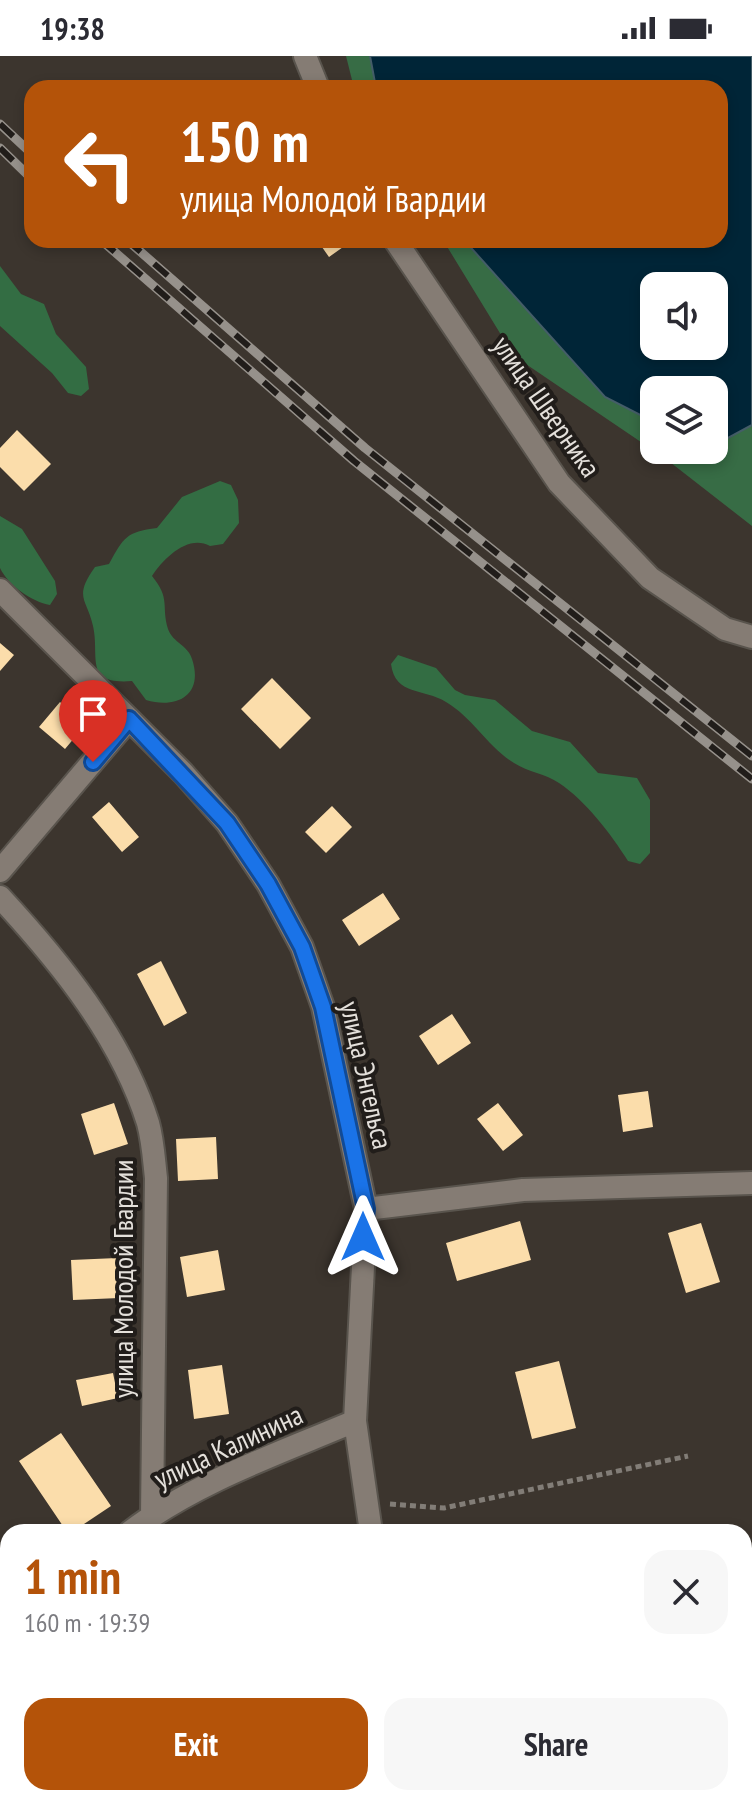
<!DOCTYPE html>
<html lang="en">
<head>
<meta charset="utf-8">
<style>
  body { margin:0; font-family:"PT Sans Narrow",sans-serif; background:#f7f7f7; color:#2b2b33; height:100vh; display:flex; flex-direction:column; font-size:30px; white-space:nowrap }
  * { box-sizing:border-box; margin:0 }
  p { font-size:26px; color:#7c7c81 }
  .icon { flex:none; width:44px; height:44px; fill:none; stroke:currentColor; stroke-width:2; stroke-linecap:round; stroke-linejoin:round }
  .map { position:relative; flex:1; overflow:hidden }
  .side { position:absolute; left:0px; top:1468px; width:752px; height:282px; display:flex; flex-direction:column; background:#fff; border-radius:24px 24px 0 0; box-shadow:0 4px 12px #0003 }
  .side>* { flex:none }
  .hud { position:absolute; left:24px; top:24px; width:704px; height:168px; border-radius:24px; box-shadow:0 4px 12px #0003; background:#b45309; color:#fff; overflow:hidden }
  .tools { position:absolute; left:640px; top:216px; display:grid; gap:16px }
  .tools a { display:grid; place-items:center; width:88px; height:88px; border-radius:16px; background:#fff; box-shadow:0 4px 12px #0003; font-size:40px }
  .pin { position:absolute; display:grid; place-items:center; width:68px; height:68px; color:#fff; margin:-82px -34px; border-radius:50% 50% 50% 0; rotate:-45deg; box-shadow:0 0 8px #0007 }
  .pin .icon { rotate:45deg }
  .me { position:absolute; width:88px; margin:-44px; rotate:0deg; stroke-linejoin:round; filter:drop-shadow(0 0 6px #0008) }
  .turn { display:flex; align-items:center; gap:28px; height:168px; padding:0 24px; font-size:36px }
  .turn .icon { width:104px; height:104px; stroke-width:2.5 }
  .turn b { display:block; font-size:56px; line-height:68px }
  .round { display:grid; place-items:center; flex:none; width:84px; height:84px; border-radius:24px; background:#f7f7f7 }
  .overview { display:flex; align-items:center; justify-content:space-between; height:136px; padding:0 24px }
  h1 { font-size:48px; font-weight:600; line-height:60px; color:#b45309 }
  .cta { display:flex; gap:16px; margin-top:auto; padding:16px 24px }
  .cta a { flex:1; height:92px; border-radius:24px; background:#b45309; color:#fff; font-size:32px; font-weight:600; line-height:92px; text-align:center }
  .cta a+a { background:#f7f7f7; color:#2b2b33 }
  .status { display:flex; justify-content:space-between; align-items:center; height:56px; padding:0 40px; background:#fff; direction:ltr }
  .status svg { height:22px; fill:currentColor }
  .map>svg:first-child { display:block }
  .built { fill:#493d31 }
  .green { fill:#376c45 }
  .forest { fill:#336d43 }
  .water { fill:#002537; stroke:#445d68; stroke-width:2; fill-rule:evenodd }
  .building { fill:#fbddab }
  .lines { fill:none; stroke-linecap:round; stroke-linejoin:round }
  .lane-casing { stroke:#59544d; stroke-width:15 }
  .street-casing { stroke:#59544d; stroke-width:26 }
  .path { stroke:#827d77; stroke-width:5; stroke-dasharray:6 4; stroke-linecap:butt }
  .lane { stroke:#857c74; stroke-width:11 }
  .street { stroke:#857c74; stroke-width:22 }
  .rail-casing { stroke:#96918b; stroke-width:9 }
  .rail { stroke:#211d1a; stroke-width:6; stroke-dasharray:18; stroke-linecap:butt }
  .route-casing { stroke:#114b97; stroke-width:20 }
  .route { stroke:#1a73e8; stroke-width:14 }
  .labels { text-anchor:middle; dominant-baseline:central; stroke-width:8; stroke-linejoin:round; paint-order:stroke }
  .street-label { font-size:28px; fill:#e4e0db; stroke:#211d1a }
</style>
</head>
<body>
<div class="status"><b>19:38</b><svg viewBox="0 0 49 12"><path d="M0 12V9h3v3zM5 12V6h3v6zM10 12V3h3v9zM15 12V0h3v12zM26 1h20v11H26zM47 4h2v5h-2z"/></svg></div>
<div class="map">
<svg width="752" height="1749" viewBox="0 0 752 1749">
  <rect width="100%" height="100%" fill="#3c352e"/>
  <!-- built -->
  <path class="built" d="M744 1692 752 1699V1749H681L673 1742H744Z"/>
  <!-- green -->
  <path class="green" d="M346 0H370L376 32H354Z
    M443 184H464L605 340 654 366V394H714V379L728 382 752 369V470L666 403 514 300Z"/>
  <!-- forest -->
  <path class="forest" d="M0 210 21 238 44 248 56 278 86 311 89 333 81 340 68 337 52 317 0 270Z
    M220 425 231 429 238 444 239 467 223 488 210 490C188 478 164 502 152 520 171 543 161 550 168 573 173 587 188 589 192 603 204 639 177 653 146 644L132 625C83 629 100 601 93 570 87 542 73 542 95 511L109 508C124 481 126 476 157 472L182 441Z
    M0 460 22 473 55 525 57 538 50 549C32 546 8 529 0 512 0 499 0 474 0 460Z
    M398 599 436 612 455 634 465 639 495 644 532 675 570 686 598 717 637 722 650 744V797L640 808 628 805C611 778 586 745 559 727 546 718 528 716 514 707 488 691 473 662 446 646 424 632 395 640 391 608Z
    M752 1590V1678L744 1671V1592Z"/>
  <!-- water -->
  <path class="water" d="M370 0H752V369L728 382 714 379V334H654V366L605 341 464 184H720V32H376ZM654 230H714V290H654Z"/>
  <!-- building -->
  <path class="building" d="M317 184H353L329 201Z
    M17 374 51 408 24 435 0 411V392Z
    M0 587 14 599 0 615Z
    M272 622 311 662 280 693 241 653Z
    M60 646 86 668 65 693 39 671Z
    M109 746 139 781 122 796 92 761Z
    M332 750 352 771 326 797 305 776Z
    M383 837 400 863 359 890 342 864Z
    M161 905 187 957 164 970 137 918Z
    M452 958 471 987 438 1009 419 980Z
    M648 1035 653 1071 623 1076 618 1039Z
    M114 1047 128 1088 94 1099 81 1058Z
    M498 1047 523 1079 503 1095 477 1063Z
    M216 1081 218 1123 178 1125 176 1083Z
    M520 1165 531 1204 457 1225 446 1187Z
    M701 1167 720 1226 686 1237 668 1177Z
    M218 1194 225 1234 187 1241 180 1201Z
    M117 1202 119 1242 73 1244 71 1204Z
    M559 1305 576 1372 532 1383 515 1316Z
    M222 1309 229 1358 194 1363 188 1314Z
    M113 1317 118 1342 82 1350 76 1324Z
    M61 1377 111 1450 72 1476H67L19 1405Z"/>
  <g class="lines">
    <!-- lane casing -->
    <g class="lane-casing">
      <path id="lane" d="M541 1742 561 1749"/>
    </g>
    <!-- street casing -->
    <g class="street-casing">
      <path id="street" d="M305 0 318 32
        M395 184 559 427 650 522 725 573 752 581
        M0 534 183 717 227 767 268 828 302 891 323 951 366 1153 355 1365 371 1476
        M0 815 129 663
        M0 841C60 906 121 981 148 1067 153 1085 154 1105 156 1122L152 1459
        M366 1153 523 1134 752 1127
        M130 1476C195 1426 280 1397 355 1365
        M0 1571 8 1565
        M373 1742 375 1749"/>
    </g>
    <!-- path -->
    <path class="path" d="M390 1448 444 1452 688 1400"/>
    <!-- lane -->
    <use href="#lane" class="lane"/>
    <!-- street -->
    <use href="#street" class="street"/>
    <!-- rail casing -->
    <g class="rail-casing">
      <path id="rail" d="M0 68 32 98
        M0 92 32 123
        M101 184 354 405 752 723
        M127 184 365 392 752 700"/>
    </g>
    <!-- rail -->
    <use href="#rail" class="rail"/>
  </g>
  <g class="lines">
    <!-- route casing -->
    <g class="route-casing">
      <path id="route" d="M93 706 129 663 227 767 268 828 302 891 323 951 366 1153 363 1181"/>
    </g>
    <!-- route -->
    <use href="#route" class="route"/>
  </g>
  <g class="labels">
    <!-- street labels -->
    <g class="street-label">
      <text transform="translate(547 350) rotate(55)">улица Шверника</text>
      <text transform="translate(367 1019) rotate(77)">улица Энгельса</text>
      <text transform="translate(122 1223) rotate(-90)">улица Молодой Гвардии</text>
      <text transform="translate(228 1390) rotate(-25)">улица Калинина</text>
    </g>
  </g>
</svg>
<div class="tools">
<a><svg class="icon" aria-label="sound" viewBox="0 0 24 24"><path d="M4 9h4l5-4v14l-5-4H4zM17 9q2 3 0 6"/></svg></a>
<a><svg class="icon" aria-label="layers" viewBox="0 0 24 24"><path d="M12 4l9 5-9 5-9-5zM3 14l9 5 9-5"/></svg></a>
</div>
<div class="pin" style="left:93px;top:706px;background:#d93025"><svg class="icon" aria-label="arrive" viewBox="0 0 24 24"><path d="M6 21V4h12l-3 4 3 4H6"/></svg></div>
<svg class="me" style="left:363px;top:1181px" viewBox="-20 -20 40 40"><path d="M0-17L14 15 0 8-14 15z" fill="#1a73e8" stroke="#fff" stroke-width="4"/></svg>
<div class="hud">
<div class="turn"><svg class="icon" aria-label="left" viewBox="0 0 24 24"><path d="M17 20v-9H6M10 6l-5 5 5 5"/></svg><div><b>150 m</b>улица Молодой Гвардии</div></div>
</div>
<section class="side">
<div class="overview"><div><h1>1 min</h1><p>160 m · 19:39</p></div><a class="round"><svg class="icon" aria-label="close" viewBox="0 0 24 24"><path d="M6 6l12 12M18 6L6 18"/></svg></a></div>
<div class="cta"><a>Exit</a><a>Share</a></div>
</section>
</div>
</body>
</html>
